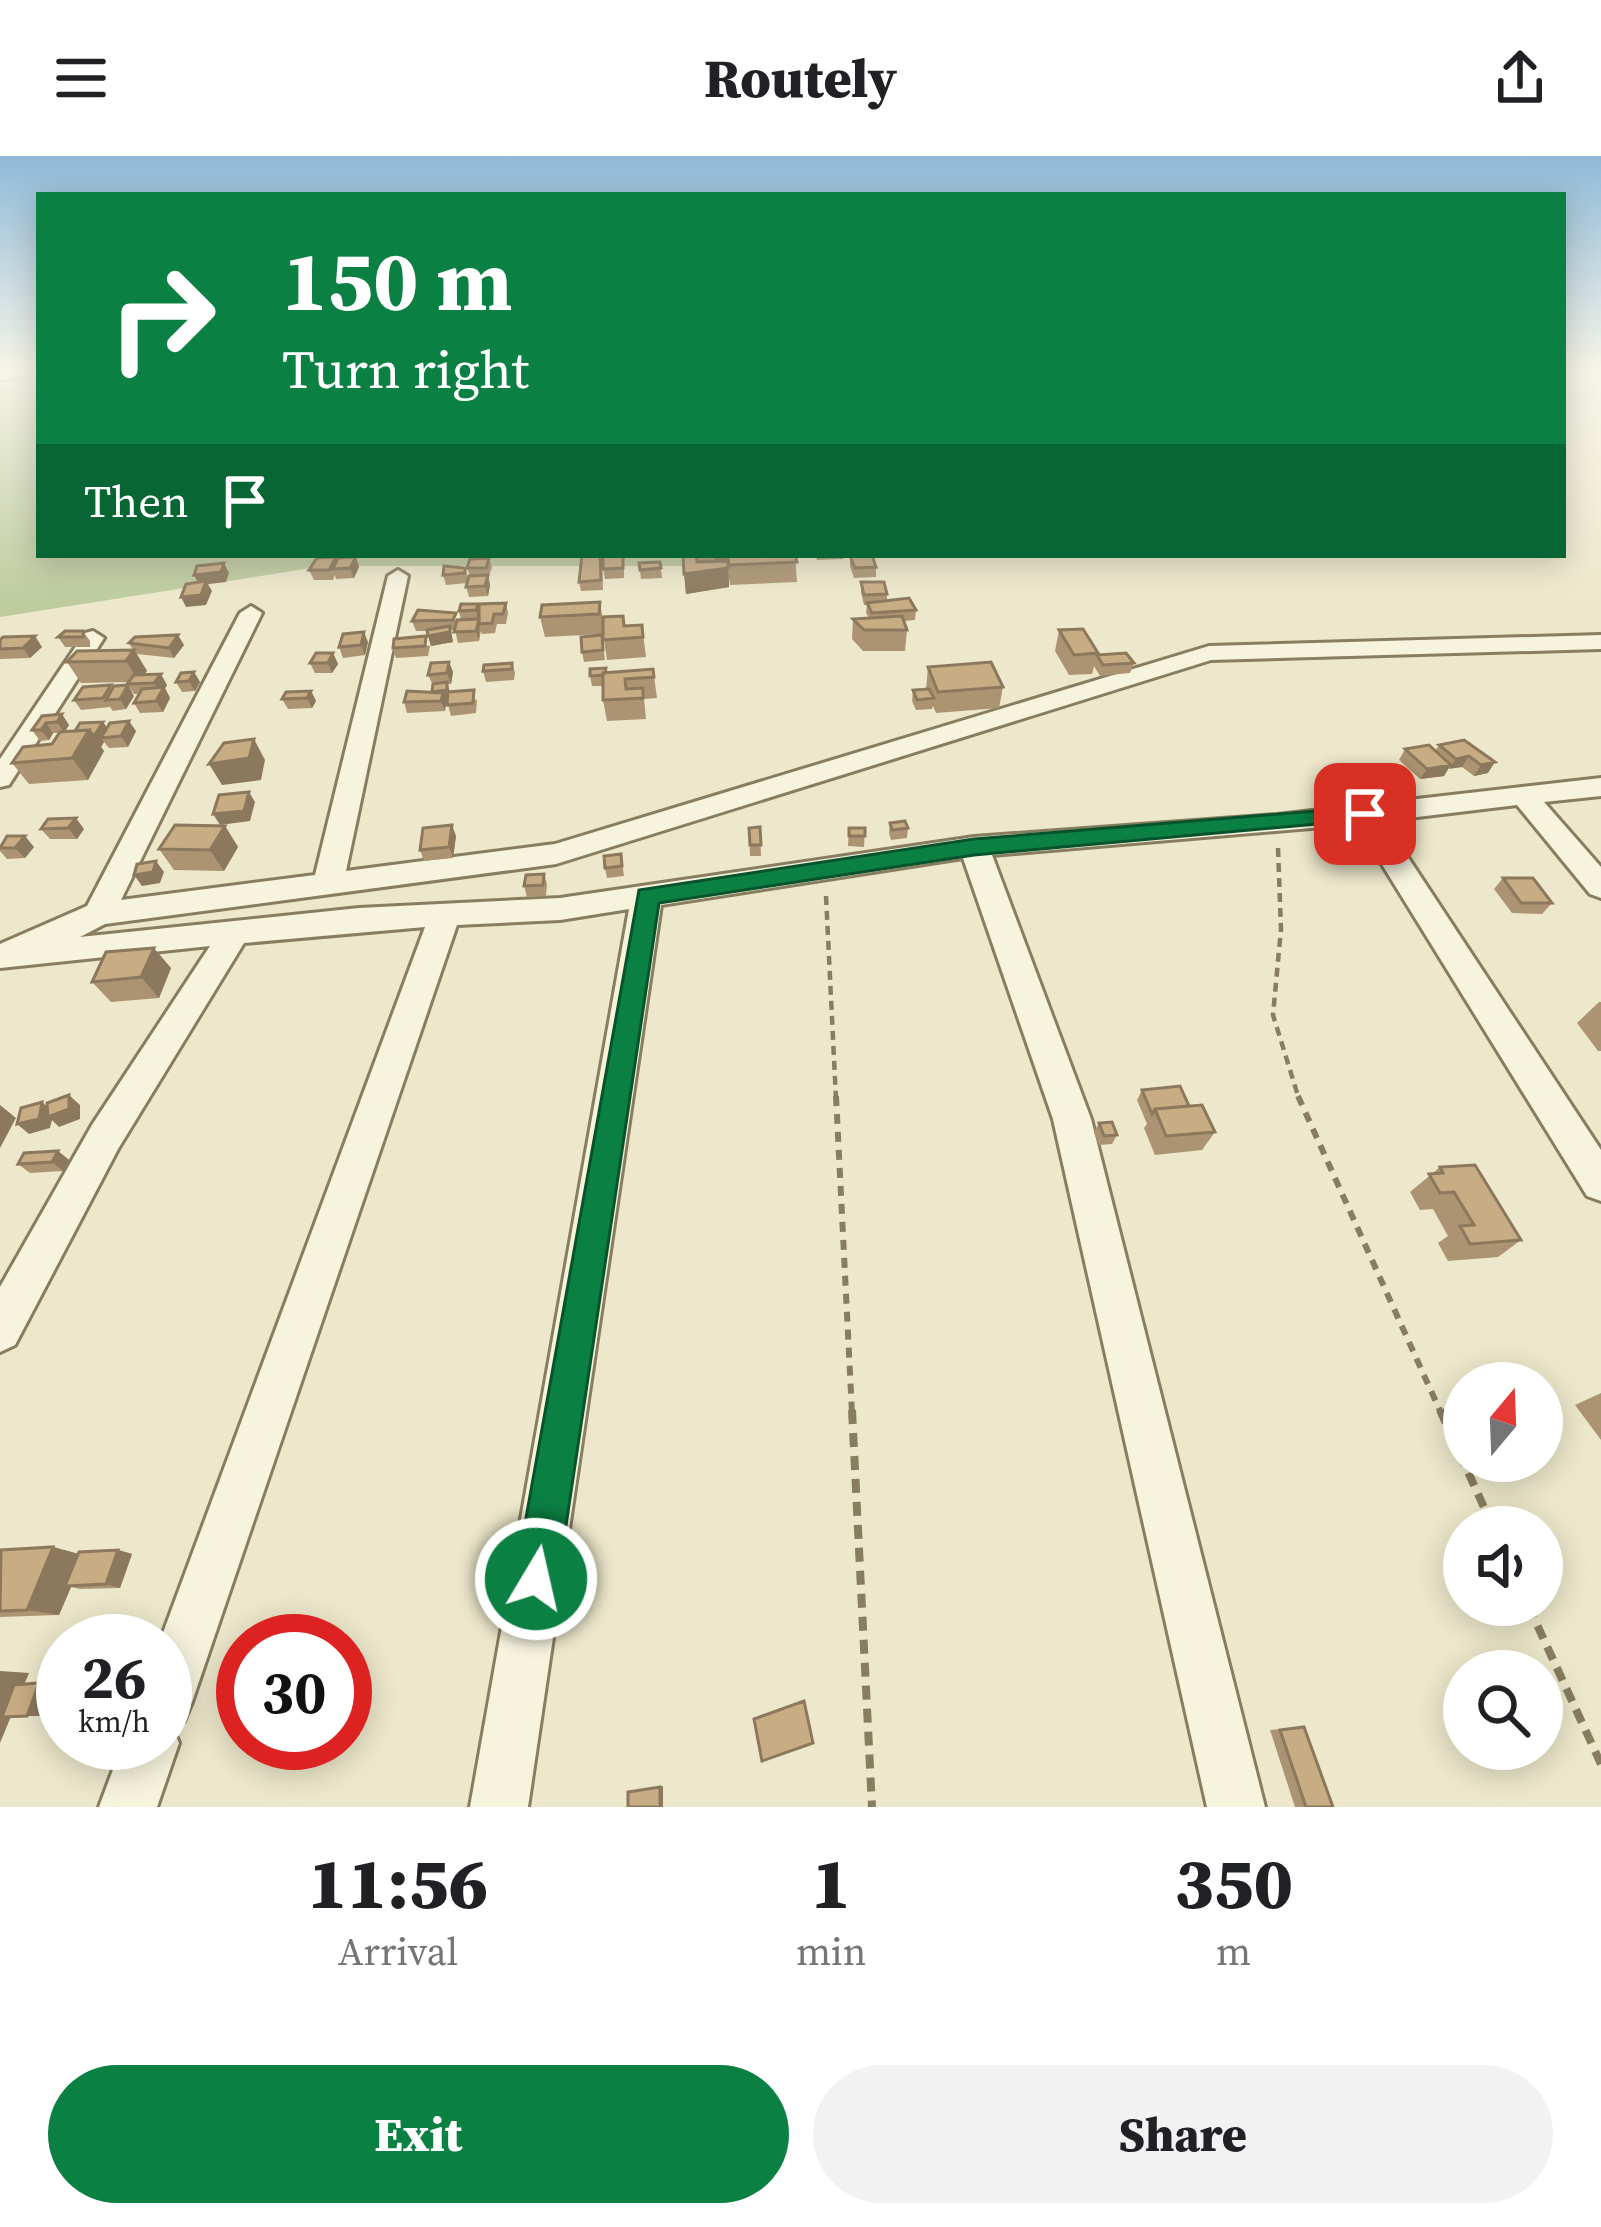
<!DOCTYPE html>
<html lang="en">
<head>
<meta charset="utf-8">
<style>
  body { margin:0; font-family:"Source Serif 4",serif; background:#f2f2f2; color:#202124; height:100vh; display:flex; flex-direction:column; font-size:45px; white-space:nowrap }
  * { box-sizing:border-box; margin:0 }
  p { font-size:39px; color:#757577 }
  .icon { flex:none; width:66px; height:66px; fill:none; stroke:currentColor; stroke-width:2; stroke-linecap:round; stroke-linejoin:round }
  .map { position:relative; height:1651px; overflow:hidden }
  .details { display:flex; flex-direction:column; background:#fff; flex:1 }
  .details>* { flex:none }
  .guide { position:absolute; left:36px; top:36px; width:1530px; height:366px; border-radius:0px; box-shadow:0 6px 30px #0003; background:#0b8043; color:#fff; overflow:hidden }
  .needle { width:78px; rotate:19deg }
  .fabs { position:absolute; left:1443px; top:1206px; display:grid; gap:24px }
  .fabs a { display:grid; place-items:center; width:120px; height:120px; border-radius:50%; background:#fff; box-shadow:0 6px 30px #0003; font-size:60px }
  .speed { position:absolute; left:36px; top:1458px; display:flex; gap:24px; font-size:60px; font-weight:700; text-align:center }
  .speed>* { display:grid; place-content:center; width:156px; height:156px; border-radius:50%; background:#fff; box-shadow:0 6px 30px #0003; line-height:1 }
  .speed small { font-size:30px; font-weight:400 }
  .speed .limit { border:18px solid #d22; background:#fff; color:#111 }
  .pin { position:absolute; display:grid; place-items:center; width:102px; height:102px; color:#fff; margin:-51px; border-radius:24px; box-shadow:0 6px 18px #0006 }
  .me { position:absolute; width:132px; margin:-66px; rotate:9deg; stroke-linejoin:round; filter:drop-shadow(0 0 9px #0008) }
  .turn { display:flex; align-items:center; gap:42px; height:252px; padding:0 48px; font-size:54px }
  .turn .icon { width:156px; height:156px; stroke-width:2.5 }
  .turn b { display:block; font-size:84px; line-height:102px }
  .then { display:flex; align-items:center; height:114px; padding:0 48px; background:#0003; gap:24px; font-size:45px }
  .eta { display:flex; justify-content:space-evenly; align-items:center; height:204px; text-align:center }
  .eta b { font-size:72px; font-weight:800; line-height:84px }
  .button { display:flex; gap:24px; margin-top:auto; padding:24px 48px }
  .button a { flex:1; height:138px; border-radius:72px; background:#0b8043; color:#fff; font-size:48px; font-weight:800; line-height:138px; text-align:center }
  .button a+a { background:#f2f2f2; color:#202124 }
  header { display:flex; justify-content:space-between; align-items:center; height:156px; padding:0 48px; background:#fff; font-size:54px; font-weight:800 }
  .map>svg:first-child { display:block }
  .green { fill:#becb9f }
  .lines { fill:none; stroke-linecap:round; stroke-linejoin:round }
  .minor-casing { stroke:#897d60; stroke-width:6 }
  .path-far2 { stroke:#897d60; stroke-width:4.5; stroke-dasharray:9 6; stroke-linecap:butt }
  .path-far1 { stroke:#897d60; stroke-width:6; stroke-dasharray:10 8; stroke-linecap:butt }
  .path { stroke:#897d60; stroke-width:8; stroke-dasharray:14 9; stroke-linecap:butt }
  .minor { fill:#f7f4de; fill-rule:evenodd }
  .wall { fill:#ac9472 }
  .shaded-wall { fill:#8c785c }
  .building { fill:#c8ac84; stroke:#8c785c; stroke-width:3 }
  .route { fill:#0b8043; stroke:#07532c; stroke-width:3 }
</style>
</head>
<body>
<header><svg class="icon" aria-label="menu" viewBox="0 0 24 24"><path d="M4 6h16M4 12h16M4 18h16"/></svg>Routely<svg class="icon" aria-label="share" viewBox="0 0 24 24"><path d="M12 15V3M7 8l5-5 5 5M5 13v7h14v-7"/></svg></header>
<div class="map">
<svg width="1601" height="1651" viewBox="0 0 1601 1651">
  <rect width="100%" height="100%" fill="#ede8cb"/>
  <!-- green -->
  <path class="green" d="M0 215H39V399H770L779 410H324L0 461Z"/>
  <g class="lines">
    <!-- minor casing -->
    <g class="minor-casing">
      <path id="minor" d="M30 215 28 218 0 224V216Z
        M398 414 408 420 346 715 555 688 1209 490 1601 479V493L1211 504 556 708 105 768 80 781 359 752 560 742 974 681 1277 659 1601 622V640L1544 646 1601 711V742L1590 738 1517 649 1384 665 1601 994V1045L1587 1040 1357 668 992 699 1091 963 1265 1651H1207L1053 963 963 702 661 749 528 1651H470L629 753 560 764 457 769 192 1546 184 1565 172 1570 179 1587 157 1651H99L123 1587H165V1485H160L425 771 244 787 118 993 15 1189 0 1196V1131L92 969 210 790 0 812V788L87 750 240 457 251 450 262 457 121 744 315 719 388 420Z
        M93 475 104 482 9 629 0 631V603L85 477Z"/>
    </g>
    <!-- path-far2 -->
    <path class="path-far2" d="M1278 692 1281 773 1273 859 1299 943
      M826 740 836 943"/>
    <!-- path-far1 -->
    <path class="path-far1" d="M836 940 852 1257
      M1298 940 1441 1257"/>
    <!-- path -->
    <path class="path" d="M852 1254 872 1651
      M1440 1254 1493 1371
      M1528 1449 1601 1608"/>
    <!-- minor -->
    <use href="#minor" class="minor"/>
  </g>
  <!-- wall -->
  <path class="wall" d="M624 399V422L605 423 603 413Z
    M683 399H795L797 426 730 429 729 422V431L686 438Z
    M815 399H843V403L817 404Z
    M850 400 876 411V421L854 422 850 410Z
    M336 401 337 404 356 401 359 411 354 422 336 423 335 419 333 424H314L309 414Z
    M489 402 492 412 488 421 490 429 488 440 469 441 466 431 467 427 446 429 443 419 465 412 468 422 470 420 467 412Z
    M602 405 603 434 581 435 579 426Z
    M660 406 662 422 641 423 639 407Z
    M861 426 887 438V445L916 454 915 464 904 465 907 474 905 495H863L852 483 853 463 869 462 866 457 867 449H864L861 436Z
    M600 446 603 465 625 470 642 469 646 501 607 504 603 478 545 481 540 461Z
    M506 447 508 457 506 468H497L495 477 482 478 481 475 479 485 458 487 455 474H451L453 486 431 490 427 475H416L412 465 461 464 459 455 479 454Z
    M1059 474 1098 497 1097 499 1134 507 1130 517 1100 520 1094 510 1092 518 1069 519 1055 495Z
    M83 475 90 485V491H65L58 481Z
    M602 479 605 504 584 506 582 496Z
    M394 483 430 490 428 500 396 502 393 492Z
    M0 484 42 491 30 502 0 503Z
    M368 486 365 499 343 502 339 491Z
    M129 487 184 489 174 502 137 498 147 515 144 519 167 529 165 532 170 542 163 556 140 557 134 547 139 538H134L127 528 129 526 81 527 67 506 133 494Z
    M333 497 338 508 332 517H315L310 507Z
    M449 506 453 516 451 528H448L450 536 477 544 476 557 451 560 447 545H446L445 555 407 557 404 546 433 537V529L428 519Z
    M512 507 515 517 514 524 486 526 483 515Z
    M928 511 1003 531 999 552 936 557 933 550 932 553 916 554 912 545 913 534 926 533Z
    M653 513 657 542 644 543 646 563 607 565 603 544V530H592L590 520Z
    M194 516 200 526 195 535 182 536 176 526Z
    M113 532 134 540 126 553 113 555 110 551 81 554 74 544Z
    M311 535 316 545 312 552 288 553 282 543Z
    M42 560 69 569 65 576 75 575 103 566 107 572 136 575 128 591 109 592 104 586 101 591 104 595 88 624 29 628 12 607 52 588 59 577H53L49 584 40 585 32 574Z
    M1464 584 1488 617 1474 620 1462 611 1448 612 1444 620 1420 623 1399 604 1405 593 1435 595 1439 589Z
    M890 667 908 672 907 682 891 684 889 677Z
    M225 670 238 691 224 715 174 714 159 693Z
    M760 671 761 700H750L749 672Z
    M849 672H865L864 691 848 690Z
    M41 673H84L77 683H50Z
    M456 680 453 702 424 705 420 694Z
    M0 689 34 691 25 702 7 703 0 695Z
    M621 698 624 720 607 722 605 712Z
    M544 718 547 728 546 740 527 741 524 730Z
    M1503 722 1552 747 1542 758 1512 757 1494 733Z
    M171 812 159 842 111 846 92 826Z
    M1599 846H1601V895H1598L1577 867Z
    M1142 934 1189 950 1215 976 1202 994 1155 999 1144 972 1147 968 1137 944Z
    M1099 967 1117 979 1112 988 1099 989 1094 976Z
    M58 995 69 1004 63 1015 30 1017 18 1008Z
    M1440 1011 1521 1084 1498 1101 1448 1105 1438 1087 1448 1080 1433 1053 1420 1054 1410 1036Z
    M1601 1237V1284L1575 1249Z
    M53 1391 78 1398 118 1394 132 1398 120 1432 80 1433 71 1431 59 1459 0 1461V1395Z
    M1304 1571 1333 1651H1295L1270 1574Z"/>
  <!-- shaded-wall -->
  <path class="shaded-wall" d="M356 401 359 411 354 422 350 412Z
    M224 407 229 417 226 426 208 428 212 435 206 449 186 451 181 441 199 429 194 419Z
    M728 412 729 431 686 438 684 418Z
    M488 419 490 429 488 440 485 430Z
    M478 448 480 458 479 485 476 475 478 464 476 454Z
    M450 470 453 486 431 490 428 480Z
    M364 476 368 486 365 499 361 489Z
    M178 479 184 489 174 502 169 492Z
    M35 480 42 491 30 502 23 492Z
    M134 494 147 515 139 526 126 505Z
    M333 497 338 508 332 517 328 507Z
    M449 506 453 516 451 528 447 517Z
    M194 516 200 526 195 535 189 525Z
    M161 518 167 529 165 532 170 542 163 556 156 545 161 538 154 527Z
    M447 526 451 545H446L445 555 441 545 432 536Z
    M128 529 134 540 126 553 120 543Z
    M311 535 316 545 312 552 307 542Z
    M62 558 69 569 64 576 57 566Z
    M129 565 136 575 128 591 121 580Z
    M103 566 110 576 101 582 104 586 101 591 104 595 88 624 72 602 89 574Z
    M46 567 53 577 49 584 41 574Z
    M254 583 265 604 261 624 222 629 209 608Z
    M1469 600 1462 611 1449 613 1456 603Z
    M1495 606 1488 617 1474 620 1481 609Z
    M1451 609 1444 620 1420 623 1427 613Z
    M249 636 255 646 250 665 220 669 213 658Z
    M76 662 84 673 77 683 68 672Z
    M452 669 456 680 453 702 449 691Z
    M225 670 238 691 224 715 210 694Z
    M25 680 34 691 25 702 15 692Z
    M156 705 164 716 160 727 142 730 134 719Z
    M154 792 171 812 159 842 141 821Z
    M69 939 80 949V963L59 971 52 964 50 972 29 978 17 968 42 946 53 956Z
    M0 949 16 962 0 992Z
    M58 995 69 1004 63 1015 52 1006Z
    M53 1391 83 1399 65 1430 71 1431 59 1459 27 1454Z
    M118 1394 132 1398 120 1432 106 1428Z
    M0 1515 29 1517 0 1587Z
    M39 1527 56 1528 44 1560H27Z
    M663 1630V1651H660V1631Z"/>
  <!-- building -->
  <path class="building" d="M582 399H600L601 424 579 426Z
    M603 399H623V412L603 413Z
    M683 399H696L697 406 728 405V412L684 418Z
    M715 399H795L797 406 729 409 728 403H716Z
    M872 399 876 411 855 412 850 400Z
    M336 401 329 414H309L317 402Z
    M356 401 350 412 333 413 338 402Z
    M489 402 486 412H467L470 403Z
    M660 406 661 412 640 414 639 407Z
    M224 407 221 416 194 419 197 410Z
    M444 410 465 412V417L443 419Z
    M488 419 485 430 466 431 469 420Z
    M206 425 201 439 181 441 186 428Z
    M861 426H884L887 438 864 439Z
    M909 442 916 454 872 457 867 447Z
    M600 446 599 458 540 461 542 449Z
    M506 447 503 458H494L492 467 479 468V448Z
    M461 448H478L476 454 459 455Z
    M418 454 456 457 453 464 412 465Z
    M623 460 624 470 642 469 643 481 603 484V461Z
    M902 460 907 474H864L853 463Z
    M479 463 476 475 454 476 457 464Z
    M450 470V476L428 480 427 474Z
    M1083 473 1098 497 1074 499 1059 474Z
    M65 475H83V481H58Z
    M364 476 361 489 339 491 343 478Z
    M178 479 169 492 129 487 135 481Z
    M602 479 603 494 582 496 581 481Z
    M35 480 23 492 0 493V484L3 481Z
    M426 480 425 490 393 492 394 483Z
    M134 494 126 505 67 506 77 495Z
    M316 497H333L328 507H310Z
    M1126 497 1134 507 1103 509 1097 499Z
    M449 506 447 517 428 519 431 507Z
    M991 506 1003 531 938 536 928 511Z
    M512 507V513L483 515 484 509Z
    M606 512 605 517 603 519 590 520V513Z
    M653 513 654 521 625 523 626 533 643 532V542L603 544V517Z
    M194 516 189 525 176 526 181 517Z
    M161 518 154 527 127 528 134 519Z
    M447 526V534L432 536 433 528Z
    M111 529 103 542 74 544 83 531Z
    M128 529 120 543 106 544 114 530Z
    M164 531 156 545 134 547 142 533Z
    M929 533 934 542 917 544 913 534Z
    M474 534 473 547 447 549 448 536Z
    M311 535 307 542 282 543 286 536Z
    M407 535 443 537 441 545 404 546Z
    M62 558 57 566 46 567 41 574H32L42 560Z
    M129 565 121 580 101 582 110 567Z
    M103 566 94 580 89 574 75 575 80 567Z
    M89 574 72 602 12 607 23 591 52 588 60 576Z
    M254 583 249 602 209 608 224 587Z
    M1464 584 1495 606 1481 609 1469 600 1456 603 1439 589Z
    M1429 589 1451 609 1427 613 1405 593Z
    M249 636 244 655 213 658 219 639Z
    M76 662 68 672 41 673 48 663Z
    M905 665 908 672 892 674 890 667Z
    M175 669 225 670 210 694 159 693Z
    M452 669 449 691 420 694 423 672Z
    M760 671 761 689H750L749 672Z
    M849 672H865V680H849Z
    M7 680H25L15 692H0Z
    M621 698 622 710 605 712 604 700Z
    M156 705 153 716 134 719 137 708Z
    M544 718 543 729 524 730 526 719Z
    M1503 722H1533L1552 747H1521Z
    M154 792 141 821 92 826 106 796Z
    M1180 930 1189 950 1155 953 1152 958 1142 934Z
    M69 939V953L48 961 47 947Z
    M42 946 39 963 17 968 21 952Z
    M1202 949 1215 976 1166 980 1155 953Z
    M1112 966 1117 979 1104 980 1099 967Z
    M58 995 52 1006 18 1008 24 997Z
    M1475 1009 1521 1084 1470 1088 1460 1070 1474 1069 1454 1036 1440 1037 1429 1018 1443 1017 1440 1011Z
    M53 1391 27 1454 0 1455 1 1394Z
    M118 1394 106 1428 65 1430 79 1396Z
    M39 1527 27 1560 2 1561 14 1529Z
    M63 1539V1560L53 1559Z
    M804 1545 813 1587 762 1605 754 1563Z
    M1304 1571 1333 1651H1306L1280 1574Z
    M660 1631V1651H628V1636Z"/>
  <!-- sky -->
  <linearGradient id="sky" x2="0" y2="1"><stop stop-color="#8fbad8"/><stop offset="0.48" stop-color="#f7f5e8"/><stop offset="1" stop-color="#f7f5e8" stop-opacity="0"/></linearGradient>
  <rect width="1601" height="446" fill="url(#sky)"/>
  <!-- route -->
  <path class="route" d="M1365 651 1377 658 1373 663 974 699 659 747 558 1423 551 1438 536 1444 521 1438 515 1423 639 734 974 683Z"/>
</svg>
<div class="fabs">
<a><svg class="needle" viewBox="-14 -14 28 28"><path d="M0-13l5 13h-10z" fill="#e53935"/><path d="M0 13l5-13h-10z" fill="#757577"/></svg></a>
<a><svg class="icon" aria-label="sound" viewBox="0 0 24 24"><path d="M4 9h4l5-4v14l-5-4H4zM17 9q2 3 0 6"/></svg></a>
<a><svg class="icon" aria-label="search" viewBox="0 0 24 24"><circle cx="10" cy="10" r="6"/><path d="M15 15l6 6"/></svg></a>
</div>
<div class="speed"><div>26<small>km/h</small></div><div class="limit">30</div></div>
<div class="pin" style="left:1365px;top:658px;background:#d93025"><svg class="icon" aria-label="arrive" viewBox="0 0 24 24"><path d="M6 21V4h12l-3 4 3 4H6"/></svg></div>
<svg class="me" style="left:536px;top:1423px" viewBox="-20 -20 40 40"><circle r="17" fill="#0b8043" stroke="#fff" stroke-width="3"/><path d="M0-11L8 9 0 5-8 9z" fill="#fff"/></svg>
<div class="guide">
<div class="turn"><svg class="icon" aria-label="right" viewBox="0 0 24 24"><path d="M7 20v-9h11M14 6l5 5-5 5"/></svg><div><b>150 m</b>Turn right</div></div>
<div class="then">Then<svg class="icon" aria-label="arrive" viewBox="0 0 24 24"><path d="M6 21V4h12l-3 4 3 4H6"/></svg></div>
</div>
</div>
<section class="details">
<div class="eta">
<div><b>11:56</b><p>Arrival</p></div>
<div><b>1</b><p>min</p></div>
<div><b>350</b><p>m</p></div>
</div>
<div class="button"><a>Exit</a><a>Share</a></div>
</section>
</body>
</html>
